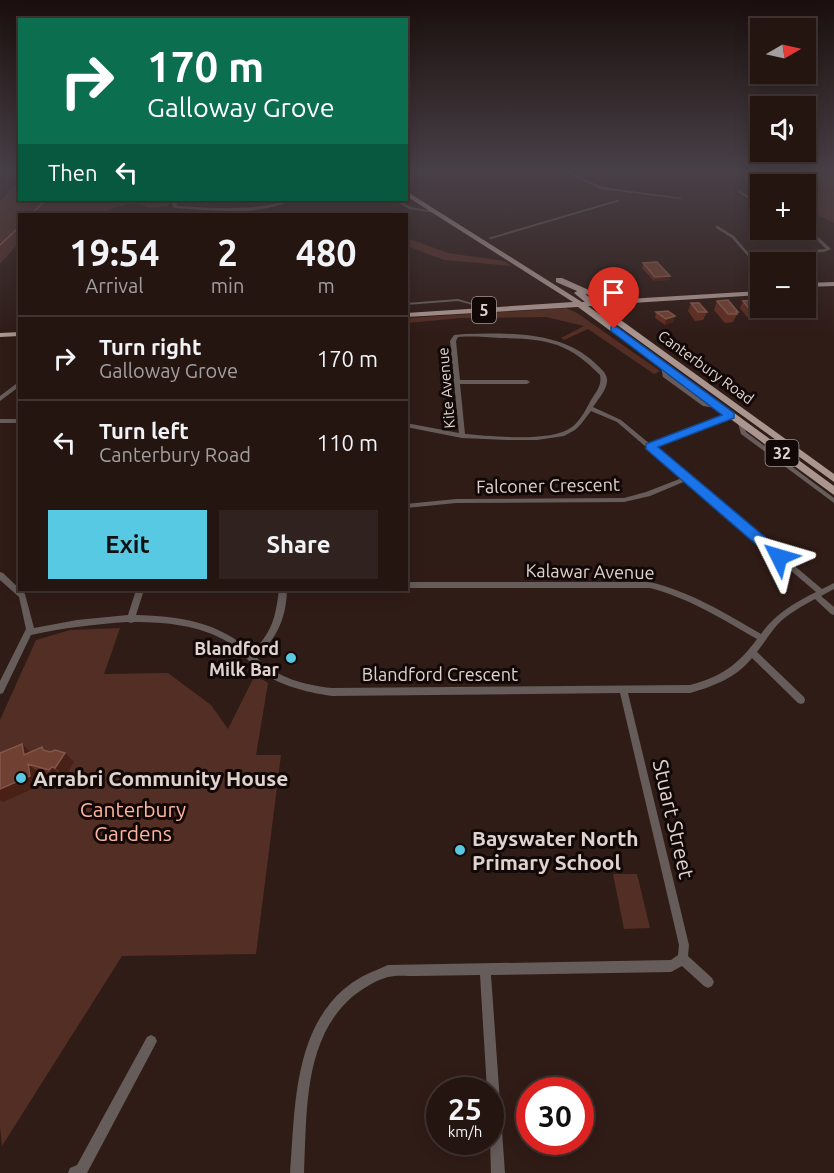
<!DOCTYPE html>
<html lang="en">
<head>
<meta charset="utf-8">
<style>
  body { margin:0; font-family:Ubuntu,sans-serif; background:#30221f; color:#f1f3f6; height:100vh; display:flex; flex-direction:column; font-size:22px; white-space:nowrap }
  * { box-sizing:border-box; margin:0 }
  p { font-size:20px; color:#a39f9f }
  .icon { flex:none; width:33px; height:33px; fill:none; stroke:currentColor; stroke-width:2; stroke-linecap:round; stroke-linejoin:round }
  .map { position:relative; flex:1; overflow:hidden }
  .details { position:absolute; left:18px; top:213px; width:390px; height:378px; display:flex; flex-direction:column; background:#241511; border-radius:0px; box-shadow:0 3px 15px #0003,0 0 0 2px #413431 }
  .details>* { flex:none }
  .hud { position:absolute; left:18px; top:18px; width:390px; height:183px; border-radius:0px; box-shadow:0 3px 15px #0003,0 0 0 2px #413431; background:#0b6e4f; color:#fff; overflow:hidden }
  .needle { width:39px; rotate:81deg }
  .tools { position:absolute; left:750px; top:18px; display:grid; gap:12px }
  .tools a { display:grid; place-items:center; width:66px; height:66px; border-radius:0px; background:#241511; box-shadow:0 3px 15px #0003,0 0 0 2px #413431; font-size:30px }
  .speed { position:absolute; left:426px; top:1077px; display:flex; gap:12px; font-size:30px; font-weight:700; text-align:center }
  .speed>* { display:grid; place-content:center; width:78px; height:78px; border-radius:50%; background:#241511; box-shadow:0 3px 15px #0003,0 0 0 2px #413431; line-height:1 }
  .speed small { font-size:15px; font-weight:400 }
  .speed .limit { border:9px solid #d22; background:#fff; color:#111 }
  .pin { position:absolute; display:grid; place-items:center; width:51px; height:51px; color:#fff; margin:-62px -26px; border-radius:50% 50% 50% 0; rotate:-45deg; box-shadow:0 0 6px #0007 }
  .pin .icon { rotate:45deg }
  .me { position:absolute; width:66px; margin:-33px; rotate:310deg; stroke-linejoin:round; filter:drop-shadow(0 0 4px #0008) }
  .turn { display:flex; align-items:center; gap:21px; height:126px; padding:0 30px; font-size:27px }
  .turn .icon { width:78px; height:78px; stroke-width:2.5 }
  .turn b { display:block; font-size:42px; line-height:51px }
  .then { display:flex; align-items:center; height:57px; padding:0 30px; background:#0003; gap:12px; font-size:22px }
  .eta { display:flex; justify-content:space-evenly; align-items:center; height:102px; text-align:center }
  .eta b { font-size:36px; font-weight:700; line-height:42px }
  .cta { display:flex; gap:12px; margin-top:auto; padding:12px 30px }
  .cta a { flex:1; height:69px; border-radius:0px; background:#58c9e3; color:#111; font-size:24px; font-weight:700; line-height:69px; text-align:center }
  .cta a+a { background:#30221f; color:#f1f3f6 }
  ul { padding:0; list-style:none }
  li { display:flex; align-items:center; gap:18px; height:84px; padding:0 30px; border-top:2px solid #413431 }
  li div { flex:1 }
  li b { display:block; font-size:22px }
  li em { font-style:normal }
  .map>svg:first-child { display:block }
  .green { fill:#532e24 }
  .lines { fill:none; stroke-linecap:round; stroke-linejoin:round }
  .stream { stroke:#985b4b; stroke-width:1.5 }
  .minor { fill:#665c59; fill-rule:evenodd }
  .primary { fill:#ab958f; fill-rule:evenodd }
  .wall { fill:#622e20 }
  .shaded-wall { fill:#492015 }
  .building { fill:#704033; stroke:#82574b; stroke-width:1.5 }
  .route { fill:#1a73e8; stroke:#114b97; stroke-width:1.5 }
  .poi-dot { fill:#58c9e3; stroke:#120907; stroke-width:2 }
  .labels { text-anchor:middle; dominant-baseline:central; stroke-width:6; stroke-linejoin:round; paint-order:stroke }
  .far-street-label { font-size:15px; fill:#e0d3cf; stroke:#120907 }
  .shield { fill:#120907; stroke:#a29693; stroke-width:1.5 }
  .shield-label { font-size:16px; font-weight:bold; fill:#e0d3cf }
  .street-label { font-size:18px; fill:#e0d3cf; stroke:#120907 }
  .poi-label { font-size:18px; font-weight:bold; fill:#e0d3cf; stroke:#120907; text-anchor:end }
  .near-poi-label { font-size:21px; font-weight:bold; fill:#e0d3cf; stroke:#120907; text-anchor:start }
  .near-park-label { font-size:21px; fill:#feb49f; stroke:#120907 }
  .near-street-label { font-size:21px; fill:#e0d3cf; stroke:#120907 }
</style>
</head>
<body>
<div class="map">
<svg width="834" height="1173" viewBox="0 0 834 1173">
  <rect width="100%" height="100%" fill="#301c17"/>
  <!-- green -->
  <path class="green" d="M735 171H834V223L806 209V184L760 186Z
    M19 182 20 200 170 201 168 206 148 208 135 202 95 214H20L19 246H16L0 264V201Z
    M407 238 448 253 504 261 512 266 444 260 407 246Z
    M566 308 577 313 660 371 654 374 588 329 564 340 561 338 584 326 546 317 461 318 407 323V318Z
    M120 628 104 674 168 673 211 705 228 729 255 675 268 683 256 755H281L256 954 122 956 2 1146 0 1127V720L36 640 70 630Z
    M613 874H637L650 928 624 929Z"/>
  <g class="lines">
    <!-- stream -->
    <path class="stream" d="M31 214 46 200
      M0 245 20 226"/>
    <!-- minor -->
    <path class="minor" d="M562 171H567L602 187 682 198 680 199 601 189Z
      M739 190 760 204V206L738 192Z
      M172 200H176L177 206C215 208 251 212 288 200H292C257 217 213 210 175 208L173 207Z
      M395 200H399L411 207 437 212 435 213 409 209Z
      M617 200 620 201 491 239 488 238Z
      M716 226H718L734 236 750 255 826 249 816 239 802 230 806 229 818 237 831 249 824 252 752 257 760 267V270L732 238 716 228Z
      M458 299 475 304 473 305 458 301 406 305V303Z
      M465 334C509 333 562 331 596 364 600 368 606 372 607 379 608 389 598 399 593 407L621 420 650 444 728 414H732V416L653 447 822 589 834 583V589L821 596 834 607V615L831 614 815 599C802 606 788 614 778 624 770 633 764 643 757 652L804 697 805 700 804 703 801 704 798 703 752 658C736 678 714 686 690 693H628L689 945 688 956 712 978 714 982 712 986 708 988 704 986 682 966 671 972 491 975 505 1173H491L490 1142V1090H487L480 975C458 975 437 976 415 976 407 976 396 975 388 977 376 980 362 989 352 997 303 1040 307 1113 304 1173H290C295 1111 293 1033 344 989 347 987 351 983 355 981 365 974 377 970 388 965L671 960 678 955 679 945 620 693 332 696C305 692 276 685 255 667 246 658 238 648 228 642 199 625 166 622 134 622L131 623 128 622C95 624 63 628 31 635L3 693 0 694V681L26 629 19 597 0 580V572L3 573 25 594 34 628 77 620 128 615 136 590H144L136 615C178 616 221 622 252 653 273 630 275 619 279 590H287C286 619 277 637 257 658 278 678 304 685 332 688L690 685C721 677 738 665 757 639 722 619 689 598 650 588H406V582H650C691 592 725 613 761 634 775 614 794 603 816 592L686 481 650 496 624 502 456 503 406 508V504L456 499 624 498 646 492 682 478 617 422 591 411 581 424 575 430 564 436 537 440H507L462 438 406 427V423L459 433 450 341 454 335ZM458 337C472 336 486 337 500 338 545 339 567 341 600 375 602 385 597 391 591 400 586 409 581 420 572 427 551 443 491 436 465 434L460 384H527L530 382 527 380H460L456 341Z
      M664 365 667 367 668 375 707 404 722 407V409L703 406 663 377 661 367Z
      M20 381V386L0 401V396Z
      M0 419H20V423H0Z
      M741 421 744 423 746 432 834 498V503L741 434 738 423Z
      M151 1035 155 1037 157 1041 155 1045 87 1173H68L70 1168 77 1165 147 1037Z"/>
    <!-- primary -->
    <path class="primary" d="M406 191 582 302H585L574 293 577 291 556 282V278H562L591 291V295L585 294 594 301 760 291V295L600 305 834 474V482L591 306H588L834 486V495L578 307 406 317V313L573 302 406 196Z
      M834 282V286L806 287V283Z
      M20 332V336L0 337V333Z"/>
  </g>
  <!-- wall -->
  <path class="wall" d="M643 263 669 280 654 281 642 268Z
    M753 292 760 295V308H770L768 312 757 313 755 316 747 317 740 308 743 301 751 300 750 299Z
    M717 301 738 312 733 322 725 323 714 310Z
    M691 303 707 312 703 320 695 321 688 311Z
    M656 312 675 316 673 322 665 325 655 318Z
    M22 744 31 752 42 747 47 751 74 762 65 777 62 776 59 780 39 773 41 785 3 802Z"/>
  <!-- shaded-wall -->
  <path class="shaded-wall" d="M670 276 669 280 654 281 655 277Z
    M675 316 673 322 665 325 666 319Z
    M22 744 33 754 24 755Z
    M65 753 74 762 65 777 55 768Z
    M28 764 39 773 41 785 3 802 0 800V789Z
    M52 767 62 776 59 780 49 770Z"/>
  <!-- building -->
  <path class="building" d="M657 262 670 276 655 277 643 263Z
    M757 291 760 295V306H756L758 309 750 310 743 301 758 300 753 292Z
    M728 300 738 312H736L737 314H728L717 301Z
    M691 303H699L707 312H698Z
    M668 311 675 316 666 319 656 312Z
    M22 744 24 755 42 747 43 750 50 752 55 750 65 753 55 768 52 767 49 770 28 764 30 776 0 789V753Z"/>
  <!-- sky -->
  <linearGradient id="sky" x2="0" y2="1"><stop stop-color="#1a0f0d"/><stop offset="0.51" stop-color="#484047"/><stop offset="1" stop-color="#484047" stop-opacity="0"/></linearGradient>
  <rect width="834" height="335" fill="url(#sky)"/>
  <!-- route -->
  <path class="route" d="M611 327H617L734 413V418L658 447 784 553 786 557 784 560H774L646 449V444L722 415 611 331Z"/>
  <!-- markers -->
  <g class="poi-dot">
    <circle cx="291" cy="658" r="6"/>
    <circle cx="21" cy="778" r="6"/>
    <circle cx="460" cy="850" r="6"/>
  </g>
  <g class="labels">
    <!-- far-street labels -->
    <g class="far-street-label">
      <text transform="translate(706 367) rotate(36)">Canterbury Road</text>
      <text transform="translate(446 388) rotate(-95)">Kite Avenue</text>
    </g>
    <!-- shield labels -->
    <g class="shield">
      <rect x="472" y="297" width="24" height="26" rx="4.5"/>
      <rect x="765.5" y="440" width="33" height="26" rx="4.5"/>
    </g>
    <g class="shield-label">
      <text x="484" y="310">5</text>
      <text x="782" y="453">32</text>
    </g>
    <!-- street labels -->
    <g class="street-label">
      <text transform="translate(548 485) rotate(-1)">Falconer Crescent</text>
      <text transform="translate(590 571) rotate(1)">Kalawar Avenue</text>
      <text x="440" y="674">Blandford Crescent</text>
    </g>
    <!-- poi labels -->
    <g class="poi-label">
      <text x="279" y="648">Blandford<tspan x="279" dy="21">Milk Bar</tspan></text>
    </g>
    <!-- near-poi labels -->
    <g class="near-poi-label">
      <text x="33" y="778">Arrabri Community House</text>
      <text x="472" y="838">Bayswater North<tspan x="472" dy="24">Primary School</tspan></text>
    </g>
    <!-- near-park labels -->
    <g class="near-park-label">
      <text x="133" y="809">Canterbury<tspan x="133" dy="24">Gardens</tspan></text>
    </g>
    <!-- near-street labels -->
    <g class="near-street-label">
      <text transform="translate(674 819) rotate(77)">Stuart Street</text>
    </g>
  </g>
</svg>
<div class="tools">
<a><svg class="needle" viewBox="-14 -14 28 28"><path d="M0-13l5 13h-10z" fill="#e53935"/><path d="M0 13l5-13h-10z" fill="#a39f9f"/></svg></a>
<a><svg class="icon" aria-label="sound" viewBox="0 0 24 24"><path d="M4 9h4l5-4v14l-5-4H4zM17 9q2 3 0 6"/></svg></a>
<a>+</a>
<a>−</a>
</div>
<div class="speed"><div>25<small>km/h</small></div><div class="limit">30</div></div>
<div class="pin" style="left:614px;top:329px;background:#d93025"><svg class="icon" aria-label="arrive" viewBox="0 0 24 24"><path d="M6 21V4h12l-3 4 3 4H6"/></svg></div>
<svg class="me" style="left:779px;top:557px" viewBox="-20 -20 40 40"><path d="M0-17L14 15 0 8-14 15z" fill="#1a73e8" stroke="#fff" stroke-width="4"/></svg>
<div class="hud">
<div class="turn"><svg class="icon" aria-label="right" viewBox="0 0 24 24"><path d="M7 20v-9h11M14 6l5 5-5 5"/></svg><div><b>170 m</b>Galloway Grove</div></div>
<div class="then">Then<svg class="icon" aria-label="left" viewBox="0 0 24 24"><path d="M17 20v-9H6M10 6l-5 5 5 5"/></svg></div>
</div>
<section class="details">
<div class="eta">
<div><b>19:54</b><p>Arrival</p></div>
<div><b>2</b><p>min</p></div>
<div><b>480</b><p>m</p></div>
</div>
<ul>
<li><svg class="icon" aria-label="right" viewBox="0 0 24 24"><path d="M7 20v-9h11M14 6l5 5-5 5"/></svg><div><b>Turn right</b><p>Galloway Grove</p></div><em>170 m</em></li>
<li><svg class="icon" aria-label="left" viewBox="0 0 24 24"><path d="M17 20v-9H6M10 6l-5 5 5 5"/></svg><div><b>Turn left</b><p>Canterbury Road</p></div><em>110 m</em></li>
</ul>
<div class="cta"><a>Exit</a><a>Share</a></div>
</section>
</div>
</body>
</html>
